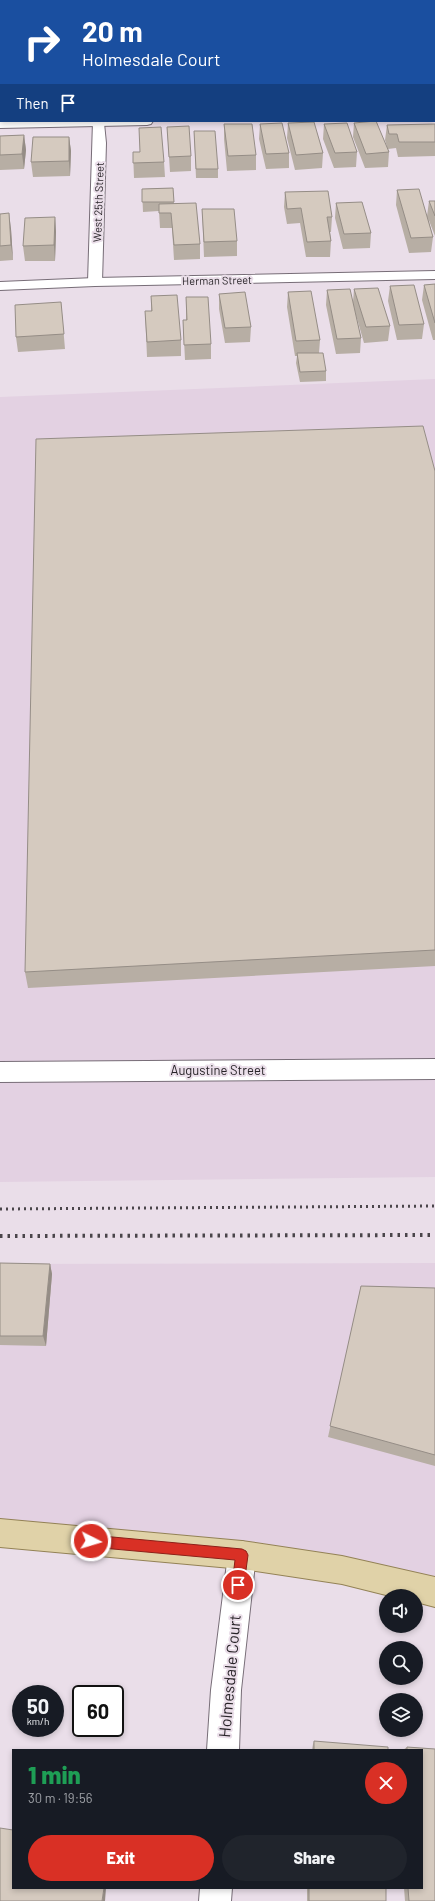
<!DOCTYPE html>
<html lang="en">
<head>
<meta charset="utf-8">
<style>
  body { margin:0; font-family:Barlow,sans-serif; background:#20242c; color:#f1f3f6; height:100vh; display:flex; flex-direction:column; font-size:15px; white-space:nowrap }
  * { box-sizing:border-box; margin:0 }
  p { font-size:13px; color:#9ea1a6 }
  .icon { flex:none; width:22px; height:22px; fill:none; stroke:currentColor; stroke-width:2; stroke-linecap:round; stroke-linejoin:round }
  .map { position:relative; flex:1; overflow:hidden }
  .details { position:absolute; left:12px; top:1749px; width:411px; height:140px; display:flex; flex-direction:column; background:#171b24; border-radius:0px; box-shadow:0 2px 6px #0003 }
  .details>* { flex:none }
  .guide { position:absolute; left:0px; top:0px; width:435px; height:122px; box-shadow:0 2px 6px #0003; background:#1a4fa0; color:#fff; overflow:hidden }
  .controls { position:absolute; left:379px; top:1589px; display:grid; gap:8px }
  .controls a { display:grid; place-items:center; width:44px; height:44px; border-radius:50%; background:#171b24; box-shadow:0 2px 6px #0003; font-size:20px }
  .speed { position:absolute; left:12px; top:1685px; display:flex; gap:8px; font-size:20px; font-weight:700; text-align:center }
  .speed>* { display:grid; place-content:center; width:52px; height:52px; border-radius:50%; background:#171b24; box-shadow:0 2px 6px #0003; line-height:1 }
  .speed small { font-size:10px; font-weight:400 }
  .speed .limit { border:2px solid #111; border-radius:6px; background:#fff; color:#111 }
  .pin { position:absolute; display:grid; place-items:center; width:34px; height:34px; color:#fff; margin:-17px; border:2px solid #fff; border-radius:50%; box-shadow:0 1px 4px #0007 }
  .me { position:absolute; width:44px; margin:-22px; rotate:95deg; stroke-linejoin:round; filter:drop-shadow(0 0 3px #0008) }
  .turn { display:flex; align-items:center; gap:14px; height:84px; padding:0 16px; font-size:18px }
  .turn .icon { width:52px; height:52px; stroke-width:2.5 }
  .turn b { display:block; font-size:28px; line-height:34px }
  .then { display:flex; align-items:center; height:38px; padding:0 16px; background:#0003; gap:8px; font-size:15px }
  .round { display:grid; place-items:center; flex:none; width:42px; height:42px; border-radius:21px; background:#20242c }
  .head { display:flex; align-items:center; justify-content:space-between; height:68px; padding:0 16px }
  h1 { font-size:24px; font-weight:800; line-height:30px; color:#1e9e55 }
  .cta { display:flex; gap:8px; margin-top:auto; padding:8px 16px }
  .cta a { flex:1; height:46px; border-radius:24px; background:#d93025; color:#fff; font-size:16px; font-weight:800; line-height:46px; text-align:center }
  .cta a+a { background:#20242c; color:#f1f3f6 }
  .map>svg:first-child { display:block }
  .built { fill:#e3d1e2 }
  .green { fill:#aecd99 }
  .lines { fill:none; stroke-linecap:round; stroke-linejoin:round }
  .service-casing { stroke:#776d77; stroke-width:2 }
  .minor-casing { stroke:#776d77; stroke-width:2 }
  .primary-casing { stroke:#938256; stroke-width:2 }
  .service { fill:#fff; fill-rule:evenodd }
  .minor { fill:#fff; fill-rule:evenodd }
  .primary { fill:#e0d2a8; fill-rule:evenodd }
  .rail-far1 { stroke:#4a454a; stroke-width:3; stroke-dasharray:2 4; stroke-linecap:butt }
  .rail { stroke:#4a454a; stroke-width:4; stroke-dasharray:2.5 5; stroke-linecap:butt }
  .wall { fill:#b7aea4 }
  .shaded-wall { fill:#958d86 }
  .building { fill:#d5cabf; stroke:#958d86 }
  .route { fill:#d93025; stroke:#8d1f18 }
  .labels { text-anchor:middle; dominant-baseline:central; stroke-width:4; stroke-linejoin:round; paint-order:stroke }
  .far-street-label { font-size:11px; fill:#282428; stroke:#eadee9 }
  .street-label { font-size:13px; fill:#282428; stroke:#eadee9 }
  .near-street-label { font-size:16px; fill:#282428; stroke:#eadee9 }
</style>
</head>
<body>
<div class="map">
<svg width="435" height="1901" viewBox="0 0 435 1901">
  <rect width="100%" height="100%" fill="#eadee9"/>
  <!-- built -->
  <path class="built" d="M435 379V1177L0 1182V397Z
    M435 1263V1592L0 1533V1264Z"/>
  <!-- green -->
  <path class="green" d="M0 0H353L1 1 0 59Z"/>
  <g class="lines">
    <!-- service casing -->
    <g class="service-casing">
      <path id="service" d="M93 121H103L104 123 106 143 102 282 100 285H90L88 282Z
        M435 1059V1079L0 1082V1062Z"/>
    </g>
    <!-- minor casing -->
    <g class="minor-casing">
      <path id="minor" d="M434 108H435V116H434Z
        M0 120 1 121H153L151 124 147 125 0 128Z
        M435 271V279L95 286 0 290V282L95 278Z
        M242 1541 252 1545 256 1555 241 1690 239 1750H207L211 1690 228 1555 232 1545Z
        M200 1888H232L231 1901H199Z"/>
    </g>
    <!-- primary casing -->
    <g class="primary-casing">
      <path id="primary" d="M0 1519 242 1541 342 1556 435 1577V1607L416 1602V1596H390L342 1584 242 1569 0 1547Z"/>
    </g>
    <!-- service -->
    <use href="#service" class="service"/>
    <!-- minor -->
    <use href="#minor" class="minor"/>
    <!-- primary -->
    <use href="#primary" class="primary"/>
    <!-- rail-far1 -->
    <path class="rail-far1" d="M0 1209 435 1206"/>
    <!-- rail -->
    <path class="rail" d="M0 1236 435 1235"/>
  </g>
  <!-- wall -->
  <path class="wall" d="M434 64H435V96H434Z
    M288 123 323 153 322 168 295 170 287 138Z
    M354 123 387 147 385 140 387 125 435 124V156L398 157 396 148 388 149 389 152 388 167 365 168 353 137Z
    M224 124 256 155V170L227 171 224 139Z
    M260 124 289 153V168L266 169 259 139Z
    M324 124 357 152 356 167 334 168 323 139Z
    M167 127 191 156V171L170 172Z
    M194 131 218 169V178H196Z
    M24 135 26 150 24 169 0 170V136Z
    M69 137 71 151 70 176 33 177 31 162Z
    M133 152H140L164 162 165 177 134 178Z
    M173 188 174 204 200 244V259L174 260 172 228H160L159 211 143 212 142 189Z
    M397 190 427 216 429 201H435V236L428 218 433 237 431 252 409 253 396 205Z
    M285 192 332 217 331 232H330L331 241 330 257H306L300 223 287 224 284 207Z
    M336 203 371 233 370 248 343 249 335 218Z
    M202 209 237 241V256L204 257Z
    M0 214 11 229 13 260 0 261Z
    M55 217 56 232 55 261H25L23 246Z
    M435 284V340H433L422 300 424 285Z
    M390 286 424 324 422 339 397 340 388 301Z
    M354 289 390 326 388 341 364 343 356 315 361 338 360 353 336 354 326 305 327 290 353 302Z
    M288 292 320 340 319 353 326 371V381L300 382 296 363 297 356H295L287 307Z
    M219 294 251 327 250 342 225 343 219 309Z
    M151 296 181 340V356L147 357 145 311H151Z
    M186 297 211 344V359L185 360 183 320H186Z
    M61 302 65 349 18 352 16 337Z
    M435 471V966L28 988 25 972Z
    M0 1263 50 1264 52 1274 46 1346 0 1345Z
    M361 1286 435 1288V1466L328 1437Z
    M314 1741 388 1750H312L313 1744Z
    M407 1747 435 1749V1901H405L404 1888H422V1750H403Z
    M307 1888H386V1901H307Z"/>
  <!-- shaded-wall -->
  <path class="shaded-wall" d="M24 135 26 150 24 169 22 154Z
    M69 137 71 151 70 176 69 161Z
    M9 213 11 229 13 260 11 245Z
    M55 217 56 232 55 261 54 245Z
    M50 1264 52 1274 46 1346 43 1336Z
    M104 1888H106L105 1901H102Z"/>
  <!-- building -->
  <path class="building" d="M434 64H435V81L434 82Z
    M376 121 389 152 366 154 354 123Z
    M314 122 323 153 296 155 288 123Z
    M282 123 289 153 266 154 260 124Z
    M347 123 357 152 335 153 324 124Z
    M224 124H252L256 155 228 156Z
    M435 124V142H399L397 134H389L387 125Z
    M189 126 191 156 169 157 167 127Z
    M161 127 164 162 133 163V152H140L139 128Z
    M194 131H215L218 169H196Z
    M24 135 22 154 0 155V136Z
    M33 137H69V161L31 162Z
    M173 188 174 202H142V189Z
    M419 189 433 237 411 238 397 190Z
    M328 191 332 217H327L331 241 307 242 301 208 287 209 285 192Z
    M429 201H435V216Z
    M362 202 371 233 344 234 336 203Z
    M196 203 200 244 174 245 171 213H159V204Z
    M202 209H234L237 241 204 242Z
    M9 213 11 245 0 246V214Z
    M55 217 54 245 23 246 25 218Z
    M435 284V323L424 285Z
    M414 285 424 324 399 325 390 286Z
    M378 288 390 326 366 327 354 289Z
    M350 289 361 338 337 339 327 290Z
    M311 291 320 340 296 341 288 292Z
    M245 292 251 327 225 328 219 294Z
    M177 295 181 340 147 342 145 311H152L151 296Z
    M186 297H208L211 344 184 345 183 320H187Z
    M61 302 64 334 16 337 15 305Z
    M297 353H323L326 371 300 372Z
    M423 426 435 471V950L25 972 36 439Z
    M0 1263 50 1264 43 1336H0Z
    M361 1286 435 1288V1455L330 1426Z
    M314 1741 388 1747V1750H314Z
    M407 1747 435 1749V1901H409L408 1888H422V1750H407Z
    M0 1828 13 1830V1888H104L102 1901H0Z
    M309 1888H386V1901H309Z"/>
  <!-- route -->
  <path class="route" d="M91 1535 242 1549 246 1551 248 1555 244 1585 243 1589 238 1591 234 1589 232 1585 235 1560 91 1547 87 1546 85 1541 87 1537Z"/>
  <g class="labels">
    <!-- far-street labels -->
    <g class="far-street-label">
      <text transform="translate(98 202) rotate(-88)">West 25th Street</text>
      <text transform="translate(217 280) rotate(-1)">Herman Street</text>
    </g>
    <!-- street labels -->
    <g class="street-label">
      <text x="218" y="1070">Augustine Street</text>
    </g>
    <!-- near-street labels -->
    <g class="near-street-label">
      <text transform="translate(229 1676) rotate(-85)">Holmesdale Court</text>
    </g>
  </g>
</svg>
<div class="controls">
<a><svg class="icon" aria-label="sound" viewBox="0 0 24 24"><path d="M4 9h4l5-4v14l-5-4H4zM17 9q2 3 0 6"/></svg></a>
<a><svg class="icon" aria-label="search" viewBox="0 0 24 24"><circle cx="10" cy="10" r="6"/><path d="M15 15l6 6"/></svg></a>
<a><svg class="icon" aria-label="layers" viewBox="0 0 24 24"><path d="M12 4l9 5-9 5-9-5zM3 14l9 5 9-5"/></svg></a>
</div>
<div class="speed"><div>50<small>km/h</small></div><div class="limit">60</div></div>
<div class="pin" style="left:238px;top:1585px;background:#d93025"><svg class="icon" aria-label="arrive" viewBox="0 0 24 24"><path d="M6 21V4h12l-3 4 3 4H6"/></svg></div>
<svg class="me" style="left:91px;top:1541px" viewBox="-20 -20 40 40"><circle r="17" fill="#d93025" stroke="#fff" stroke-width="3"/><path d="M0-11L8 9 0 5-8 9z" fill="#fff"/></svg>
<div class="guide">
<div class="turn"><svg class="icon" aria-label="right" viewBox="0 0 24 24"><path d="M7 20v-9h11M14 6l5 5-5 5"/></svg><div><b>20 m</b>Holmesdale Court</div></div>
<div class="then">Then<svg class="icon" aria-label="arrive" viewBox="0 0 24 24"><path d="M6 21V4h12l-3 4 3 4H6"/></svg></div>
</div>
<section class="details">
<div class="head"><div><h1>1 min</h1><p>30 m · 19:56</p></div><a class="round" style="background:#d93025;color:#fff"><svg class="icon" aria-label="close" viewBox="0 0 24 24"><path d="M6 6l12 12M18 6L6 18"/></svg></a></div>
<div class="cta"><a>Exit</a><a>Share</a></div>
</section>
</div>
</body>
</html>
